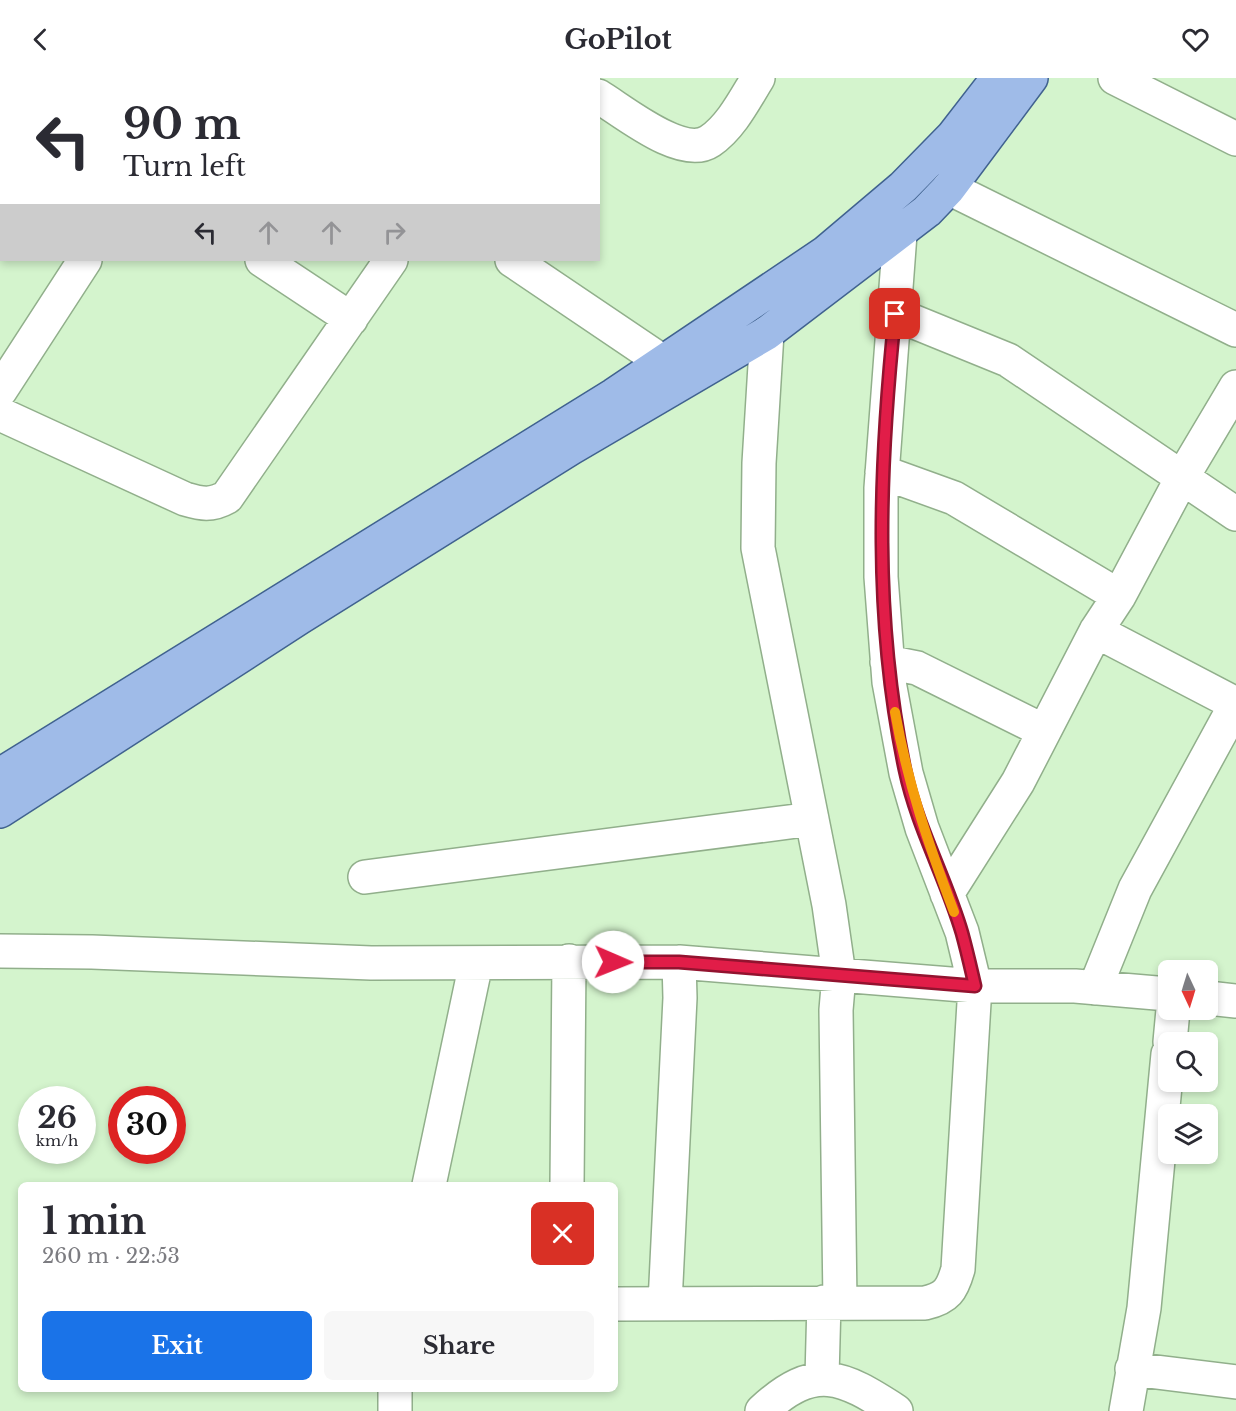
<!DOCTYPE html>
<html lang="en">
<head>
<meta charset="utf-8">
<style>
  body { margin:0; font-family:"Libre Baskerville",serif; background:#f7f7f7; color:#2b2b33; height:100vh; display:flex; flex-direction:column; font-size:22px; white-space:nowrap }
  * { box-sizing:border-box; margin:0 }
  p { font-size:20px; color:#7c7c81 }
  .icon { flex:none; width:33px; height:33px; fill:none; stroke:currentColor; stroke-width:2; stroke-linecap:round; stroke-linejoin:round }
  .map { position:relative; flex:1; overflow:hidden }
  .details { position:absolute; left:18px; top:1104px; width:600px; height:210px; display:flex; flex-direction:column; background:#fff; border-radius:9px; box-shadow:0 3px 9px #0003 }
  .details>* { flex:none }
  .hud { position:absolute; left:0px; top:0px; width:600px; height:183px; box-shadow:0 3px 9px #0003; background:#fff; color:#2b2b33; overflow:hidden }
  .needle { width:39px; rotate:176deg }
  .fabs { position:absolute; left:1158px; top:882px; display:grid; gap:12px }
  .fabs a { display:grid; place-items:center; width:60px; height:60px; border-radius:9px; background:#fff; box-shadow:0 3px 9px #0003; font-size:30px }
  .speed { position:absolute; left:18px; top:1008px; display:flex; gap:12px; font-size:30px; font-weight:700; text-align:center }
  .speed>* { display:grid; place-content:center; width:78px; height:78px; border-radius:50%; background:#fff; box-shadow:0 3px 9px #0003; line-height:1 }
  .speed small { font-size:15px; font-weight:400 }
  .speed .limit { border:9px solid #d22; background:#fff; color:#111 }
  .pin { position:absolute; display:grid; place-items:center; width:51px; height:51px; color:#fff; margin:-26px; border-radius:12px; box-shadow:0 3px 9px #0006 }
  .me { position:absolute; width:66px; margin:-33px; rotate:91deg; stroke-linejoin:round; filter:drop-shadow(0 0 4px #0008) }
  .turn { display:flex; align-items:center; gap:21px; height:126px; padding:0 24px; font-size:27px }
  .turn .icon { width:78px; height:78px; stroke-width:2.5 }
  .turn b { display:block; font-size:42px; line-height:51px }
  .lanes { display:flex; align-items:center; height:57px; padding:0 24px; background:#0003; justify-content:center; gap:30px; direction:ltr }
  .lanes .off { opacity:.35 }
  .round { display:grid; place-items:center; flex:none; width:63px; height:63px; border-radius:9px; background:#f7f7f7 }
  .head { display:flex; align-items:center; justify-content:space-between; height:102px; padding:0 24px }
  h1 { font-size:36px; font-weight:800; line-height:45px }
  .action { display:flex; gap:12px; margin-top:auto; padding:12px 24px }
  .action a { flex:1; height:69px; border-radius:9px; background:#1a73e8; color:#fff; font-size:24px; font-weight:800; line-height:69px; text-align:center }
  .action a+a { background:#f7f7f7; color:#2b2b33 }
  header { display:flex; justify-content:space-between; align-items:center; height:78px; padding:0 24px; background:#fff; font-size:27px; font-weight:800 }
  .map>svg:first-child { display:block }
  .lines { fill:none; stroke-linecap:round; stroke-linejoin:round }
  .minor-casing { stroke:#91af8b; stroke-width:36 }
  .major-casing { stroke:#40628f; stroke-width:36 }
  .minor { stroke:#fff; stroke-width:33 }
  .major { stroke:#9fbbe8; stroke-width:33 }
  .route-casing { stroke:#92132f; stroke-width:15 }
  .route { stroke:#e11d48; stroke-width:10 }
  .slow { stroke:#f59e0b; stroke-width:10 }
</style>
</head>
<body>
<header><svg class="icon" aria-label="back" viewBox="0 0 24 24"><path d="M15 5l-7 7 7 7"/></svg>GoPilot<svg class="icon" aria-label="heart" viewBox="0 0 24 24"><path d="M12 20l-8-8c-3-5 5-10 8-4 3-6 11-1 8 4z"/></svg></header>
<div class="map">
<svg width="1236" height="1333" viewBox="0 0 1236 1333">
  <rect width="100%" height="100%" fill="#d4f4cd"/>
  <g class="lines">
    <!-- minor casing -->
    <g class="minor-casing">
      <path id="minor" d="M247 0 250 2
        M571 0 573 2
        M1115 0 1236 61
        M308 2 309 0
        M499 2 500 0
        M0 17 2 16
        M598 18C623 33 682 82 710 63 731 49 745 21 758 0
        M949 110 1236 252
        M262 182 351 241
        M512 182 663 284
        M895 236 1008 282 1236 436
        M767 255 759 385 758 470 829 827 839 897 836 932 840 1225
        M0 313 85 182
        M0 336 185 421C202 426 211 428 227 419L391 182
        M882 394 954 420 1119 518
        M1096 553 1236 626
        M887 584 917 590 1044 653
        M365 799 812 741
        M947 816 1018 704 1096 553 1119 518 1183 398 1236 309
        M0 873 92 874 371 885 679 884 975 908H1075L1168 916
        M1095 910 1135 811 1236 626
        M1208 920 1236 923
        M1170 964 1173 932
        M429 1107 476 885
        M567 1107 569 883
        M665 1225 680 920 679 884
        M615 1226 925 1225C947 1220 952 1212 958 1191L975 908 962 854 922 750 906 695 889 604 881 499V410L900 156
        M1132 1291 1236 1304
        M822 1299 824 1224
        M395 1333V1311
        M762 1333C815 1284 842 1298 896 1333
        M1126 1333 1144 1230 1168 976"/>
    </g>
    <!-- major casing -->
    <g class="major-casing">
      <path id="major" d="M0 697 614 317 825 175 903 109 953 58 998 0
        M0 733 299 540 571 370 767 255 927 133 949 110 1031 0"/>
    </g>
    <!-- minor -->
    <use href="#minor" class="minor"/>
    <!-- major -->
    <use href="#major" class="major"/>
  </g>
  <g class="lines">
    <!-- route casing -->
    <g class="route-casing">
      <path id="route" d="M613 884H679L975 908C971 891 967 873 962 855 946 800 917 749 905 692 873 540 879 390 895 236"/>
    </g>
    <!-- route -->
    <use href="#route" class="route"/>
    <!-- slow -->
    <path class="slow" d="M895 634C908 707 928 765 954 834"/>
  </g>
</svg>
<div class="fabs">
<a><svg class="needle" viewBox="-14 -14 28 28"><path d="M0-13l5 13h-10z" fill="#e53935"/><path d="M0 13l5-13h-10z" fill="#7c7c81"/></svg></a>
<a><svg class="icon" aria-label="search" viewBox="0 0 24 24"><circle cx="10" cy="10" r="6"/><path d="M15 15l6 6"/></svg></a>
<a><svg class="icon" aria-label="layers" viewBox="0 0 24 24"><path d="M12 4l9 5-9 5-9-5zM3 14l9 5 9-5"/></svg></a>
</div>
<div class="speed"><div>26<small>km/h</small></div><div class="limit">30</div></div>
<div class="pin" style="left:895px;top:236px;background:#d93025"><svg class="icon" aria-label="arrive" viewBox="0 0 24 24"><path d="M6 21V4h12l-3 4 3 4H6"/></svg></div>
<svg class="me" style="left:613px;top:884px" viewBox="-20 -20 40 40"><circle r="19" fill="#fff"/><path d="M0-13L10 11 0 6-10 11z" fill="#e11d48"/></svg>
<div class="hud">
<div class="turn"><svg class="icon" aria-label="left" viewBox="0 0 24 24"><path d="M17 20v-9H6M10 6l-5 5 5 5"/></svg><div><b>90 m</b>Turn left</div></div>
<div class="lanes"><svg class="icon" aria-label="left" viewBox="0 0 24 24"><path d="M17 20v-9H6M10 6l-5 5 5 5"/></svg><svg class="icon off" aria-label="ahead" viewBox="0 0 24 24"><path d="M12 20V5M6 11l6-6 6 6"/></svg><svg class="icon off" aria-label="ahead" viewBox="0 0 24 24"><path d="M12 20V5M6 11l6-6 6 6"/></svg><svg class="icon off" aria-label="right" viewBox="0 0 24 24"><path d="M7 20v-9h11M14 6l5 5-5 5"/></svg></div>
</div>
<section class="details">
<div class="head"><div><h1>1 min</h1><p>260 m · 22:53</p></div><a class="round" style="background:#d93025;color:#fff"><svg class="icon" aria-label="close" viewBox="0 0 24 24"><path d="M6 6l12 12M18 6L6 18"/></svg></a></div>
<div class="action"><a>Exit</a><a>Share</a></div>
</section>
</div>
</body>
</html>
